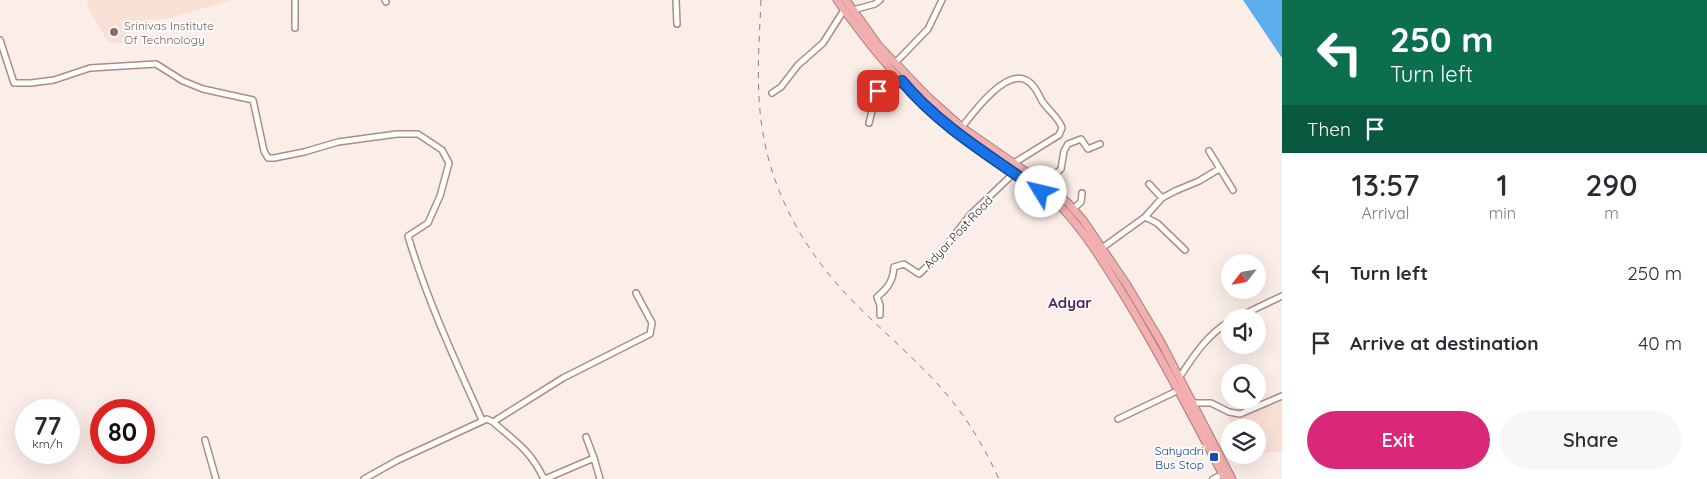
<!DOCTYPE html>
<html lang="en">
<head>
<meta charset="utf-8">
<style>
  body { margin:0; font-family:Quicksand,sans-serif; background:#f7f7f7; color:#2b2b33; height:100vh; display:flex; flex-direction:column; font-size:19px; white-space:nowrap }
  * { box-sizing:border-box; margin:0 }
  p { font-size:16px; color:#7c7c81 }
  .icon { flex:none; width:28px; height:28px; fill:none; stroke:currentColor; stroke-width:2; stroke-linecap:round; stroke-linejoin:round }
  .map { position:relative; flex:1; overflow:hidden }
  .drawer { display:flex; flex-direction:column; background:#fff; width:425px }
  .drawer>* { flex:none }
  .guide { background:#0b6e4f; color:#fff; overflow:hidden }
  .needle { width:32px; rotate:239deg }
  .controls { position:absolute; left:1221px; top:254px; display:grid; gap:10px }
  .controls a { display:grid; place-items:center; width:45px; height:45px; border-radius:50%; background:#fff; box-shadow:0 5px 20px #0002; font-size:25px }
  .speed { position:absolute; left:15px; top:399px; display:flex; gap:10px; font-size:25px; font-weight:700; text-align:center }
  .speed>* { display:grid; place-content:center; width:65px; height:65px; border-radius:50%; background:#fff; box-shadow:0 5px 20px #0002; line-height:1 }
  .speed small { font-size:12px; font-weight:400 }
  .speed .limit { border:8px solid #d22; background:#fff; color:#111 }
  .pin { position:absolute; display:grid; place-items:center; width:42px; height:42px; color:#fff; margin:-21px; border-radius:10px; box-shadow:0 2px 8px #0006 }
  .me { position:absolute; width:55px; margin:-28px; rotate:306deg; stroke-linejoin:round; filter:drop-shadow(0 0 4px #0008) }
  .turn { display:flex; align-items:center; gap:18px; height:105px; padding:0 25px; font-size:22px }
  .turn .icon { width:65px; height:65px; stroke-width:2.5 }
  .turn b { display:block; font-size:35px; line-height:42px }
  .then { display:flex; align-items:center; height:48px; padding:0 25px; background:#0003; gap:10px; font-size:19px }
  .eta { display:flex; justify-content:space-evenly; align-items:center; height:85px; text-align:center }
  .eta b { font-size:30px; font-weight:600; line-height:35px }
  .cta { display:flex; gap:10px; margin-top:auto; padding:10px 25px }
  .cta a { flex:1; height:58px; border-radius:30px; background:#db2777; color:#fff; font-size:20px; font-weight:600; line-height:58px; text-align:center }
  .cta a+a { background:#f7f7f7; color:#2b2b33 }
  ul { padding:0; list-style:none }
  li { display:flex; align-items:center; gap:15px; height:70px; padding:0 25px }
  li div { flex:1 }
  li b { display:block; font-size:19px }
  li em { font-style:normal }
  main { display:flex; flex:1; min-height:0 }
  .map>svg:first-child { display:block }
  .built { fill:#f9e0d5 }
  .water { fill:#5dadec }
  .lines { fill:none; stroke-linecap:round; stroke-linejoin:round }
  .minor-casing { stroke:#ad8d80; stroke-width:8 }
  .highway-casing { stroke:#ac7d7b; stroke-width:9 }
  .minor { stroke:#fff; stroke-width:5 }
  .highway { stroke:#f2afaf; stroke-width:7 }
  .rail { stroke:#8d807a; stroke-width:1; stroke-dasharray:6 6; stroke-linecap:butt }
  .route-casing { stroke:#114b97; stroke-width:12 }
  .route { stroke:#1a73e8; stroke-width:9 }
  .education-dot { fill:#8d6e63; stroke:#fdfdfd; stroke-width:2 }
  .transit-dot { fill:#1a4fb4; stroke:#fdfdfd; stroke-width:2 }
  .labels { text-anchor:middle; dominant-baseline:central; stroke-width:4; stroke-linejoin:round; paint-order:stroke }
  .education-label { font-size:12px; fill:#785e54; stroke:#fdfdfd; text-anchor:start }
  .street-label { font-size:12px; fill:#2b1f1a; stroke:#fdfdfd }
  .transit-label { font-size:12px; fill:#164399; stroke:#fdfdfd; text-anchor:end }
  .quarter-label { font-size:15px; font-weight:bold; fill:#502458; stroke:#fdfdfd }
</style>
</head>
<body>
<main>
<div class="map">
<svg width="1282" height="479" viewBox="0 0 1282 479">
  <rect width="100%" height="100%" fill="#fbede7"/>
  <!-- built -->
  <path class="built" d="M87 0H231L167 19 128 21 125 43 108 42 88 7Z
    M1282 392V451L1258 454V428L1232 427 1227 412Z"/>
  <!-- water -->
  <path class="water" d="M1243 0H1282V58Z"/>
  <g class="lines">
    <!-- minor casing -->
    <g class="minor-casing">
      <path id="minor" d="M295 0V28
        M385 0 386 2
        M676 0 677 24
        M853 10 875 4 880 0
        M0 40 14 83H31L54 80 90 68 156 64 183 81 203 89 253 100 264 151 268 158H274L304 152 338 142 397 134H418L442 150 449 163 440 196 428 223 408 236C427 300 455 360 482 420
        M895 63 928 29 942 0
        M772 93 781 87 798 65 823 43 844 10
        M869 123 877 91 903 81
        M962 127C973 113 1005 69 1026 80 1034 84 1038 93 1042 101 1048 110 1060 119 1062 128L1059 135 1014 163
        M1209 151 1233 190
        M1044 184 1061 169 1064 151 1068 144 1081 139 1088 149 1100 144
        M1149 184 1162 198
        M1073 209 1081 202 1082 193
        M1145 217 1157 223 1185 250
        M1102 248 1145 217 1162 198 1175 191 1199 181 1219 169
        M880 315V305L877 297C888 288 893 281 894 267L904 264 919 274 939 255 970 215 1014 173
        M1236 318 1282 296
        M1179 378C1194 355 1207 335 1230 321
        M1193 403H1211L1229 412 1240 414 1282 396
        M1118 419 1179 390
        M493 422 563 378 650 334 652 323 636 293
        M586 437 594 458
        M205 440 216 479
        M364 479 398 460 487 419 493 422C516 442 530 450 544 479
        M545 479 594 458 600 479
        M1213 479 1223 474"/>
    </g>
    <!-- highway casing -->
    <g class="highway-casing">
      <path id="highway" d="M837 0C864 38 891 73 926 105 967 144 1018 174 1063 209 1089 237 1108 270 1128 302 1163 360 1194 419 1225 479
        M846 0 879 46 927 96 964 129 1047 186 1068 203 1083 220 1127 285 1161 342 1232 479"/>
    </g>
    <!-- minor -->
    <use href="#minor" class="minor"/>
    <!-- highway -->
    <use href="#highway" class="highway"/>
    <!-- rail -->
    <path class="rail" d="M761 0C759 47 755 93 764 139 775 198 806 251 846 294 879 329 917 359 948 396 969 421 985 449 999 479"/>
  </g>
  <g class="lines">
    <!-- route casing -->
    <g class="route-casing">
      <path id="route" d="M878 91 902 81C940 127 994 158 1041 192"/>
    </g>
    <!-- route -->
    <use href="#route" class="route"/>
  </g>
  <!-- markers -->
  <circle class="education-dot" cx="114" cy="32" r="5"/>
  <rect class="transit-dot" x="1209" y="452" width="10" height="10" rx="2.5"/>
  <g class="labels">
    <!-- education labels -->
    <g class="education-label">
      <text x="124" y="25">Srinivas Institute<tspan x="124" dy="14">Of Technology</tspan></text>
    </g>
    <!-- street labels -->
    <g class="street-label">
      <text transform="translate(958 232) rotate(-47)">Adyar Post Road</text>
    </g>
    <!-- transit labels -->
    <g class="transit-label">
      <text x="1204" y="450">Sahyadri<tspan x="1204" dy="14">Bus Stop</tspan></text>
    </g>
    <!-- quarter labels -->
    <g class="quarter-label">
      <text x="1070" y="302">Adyar</text>
    </g>
  </g>
</svg>
<div class="controls">
<a><svg class="needle" viewBox="-14 -14 28 28"><path d="M0-13l5 13h-10z" fill="#e53935"/><path d="M0 13l5-13h-10z" fill="#7c7c81"/></svg></a>
<a><svg class="icon" aria-label="sound" viewBox="0 0 24 24"><path d="M4 9h4l5-4v14l-5-4H4zM17 9q2 3 0 6"/></svg></a>
<a><svg class="icon" aria-label="search" viewBox="0 0 24 24"><circle cx="10" cy="10" r="6"/><path d="M15 15l6 6"/></svg></a>
<a><svg class="icon" aria-label="layers" viewBox="0 0 24 24"><path d="M12 4l9 5-9 5-9-5zM3 14l9 5 9-5"/></svg></a>
</div>
<div class="speed"><div>77<small>km/h</small></div><div class="limit">80</div></div>
<div class="pin" style="left:878px;top:91px;background:#d93025"><svg class="icon" aria-label="arrive" viewBox="0 0 24 24"><path d="M6 21V4h12l-3 4 3 4H6"/></svg></div>
<svg class="me" style="left:1041px;top:192px" viewBox="-20 -20 40 40"><circle r="19" fill="#fff"/><path d="M0-13L10 11 0 6-10 11z" fill="#1a73e8"/></svg>
</div>
<section class="drawer">
<div class="guide">
<div class="turn"><svg class="icon" aria-label="left" viewBox="0 0 24 24"><path d="M17 20v-9H6M10 6l-5 5 5 5"/></svg><div><b>250 m</b>Turn left</div></div>
<div class="then">Then<svg class="icon" aria-label="arrive" viewBox="0 0 24 24"><path d="M6 21V4h12l-3 4 3 4H6"/></svg></div>
</div>
<div class="eta">
<div><b>13:57</b><p>Arrival</p></div>
<div><b>1</b><p>min</p></div>
<div><b>290</b><p>m</p></div>
</div>
<ul>
<li><svg class="icon" aria-label="left" viewBox="0 0 24 24"><path d="M17 20v-9H6M10 6l-5 5 5 5"/></svg><div><b>Turn left</b></div><em>250 m</em></li>
<li><svg class="icon" aria-label="arrive" viewBox="0 0 24 24"><path d="M6 21V4h12l-3 4 3 4H6"/></svg><div><b>Arrive at destination</b></div><em>40 m</em></li>
</ul>
<div class="cta"><a>Exit</a><a>Share</a></div>
</section>
</main>
</body>
</html>
